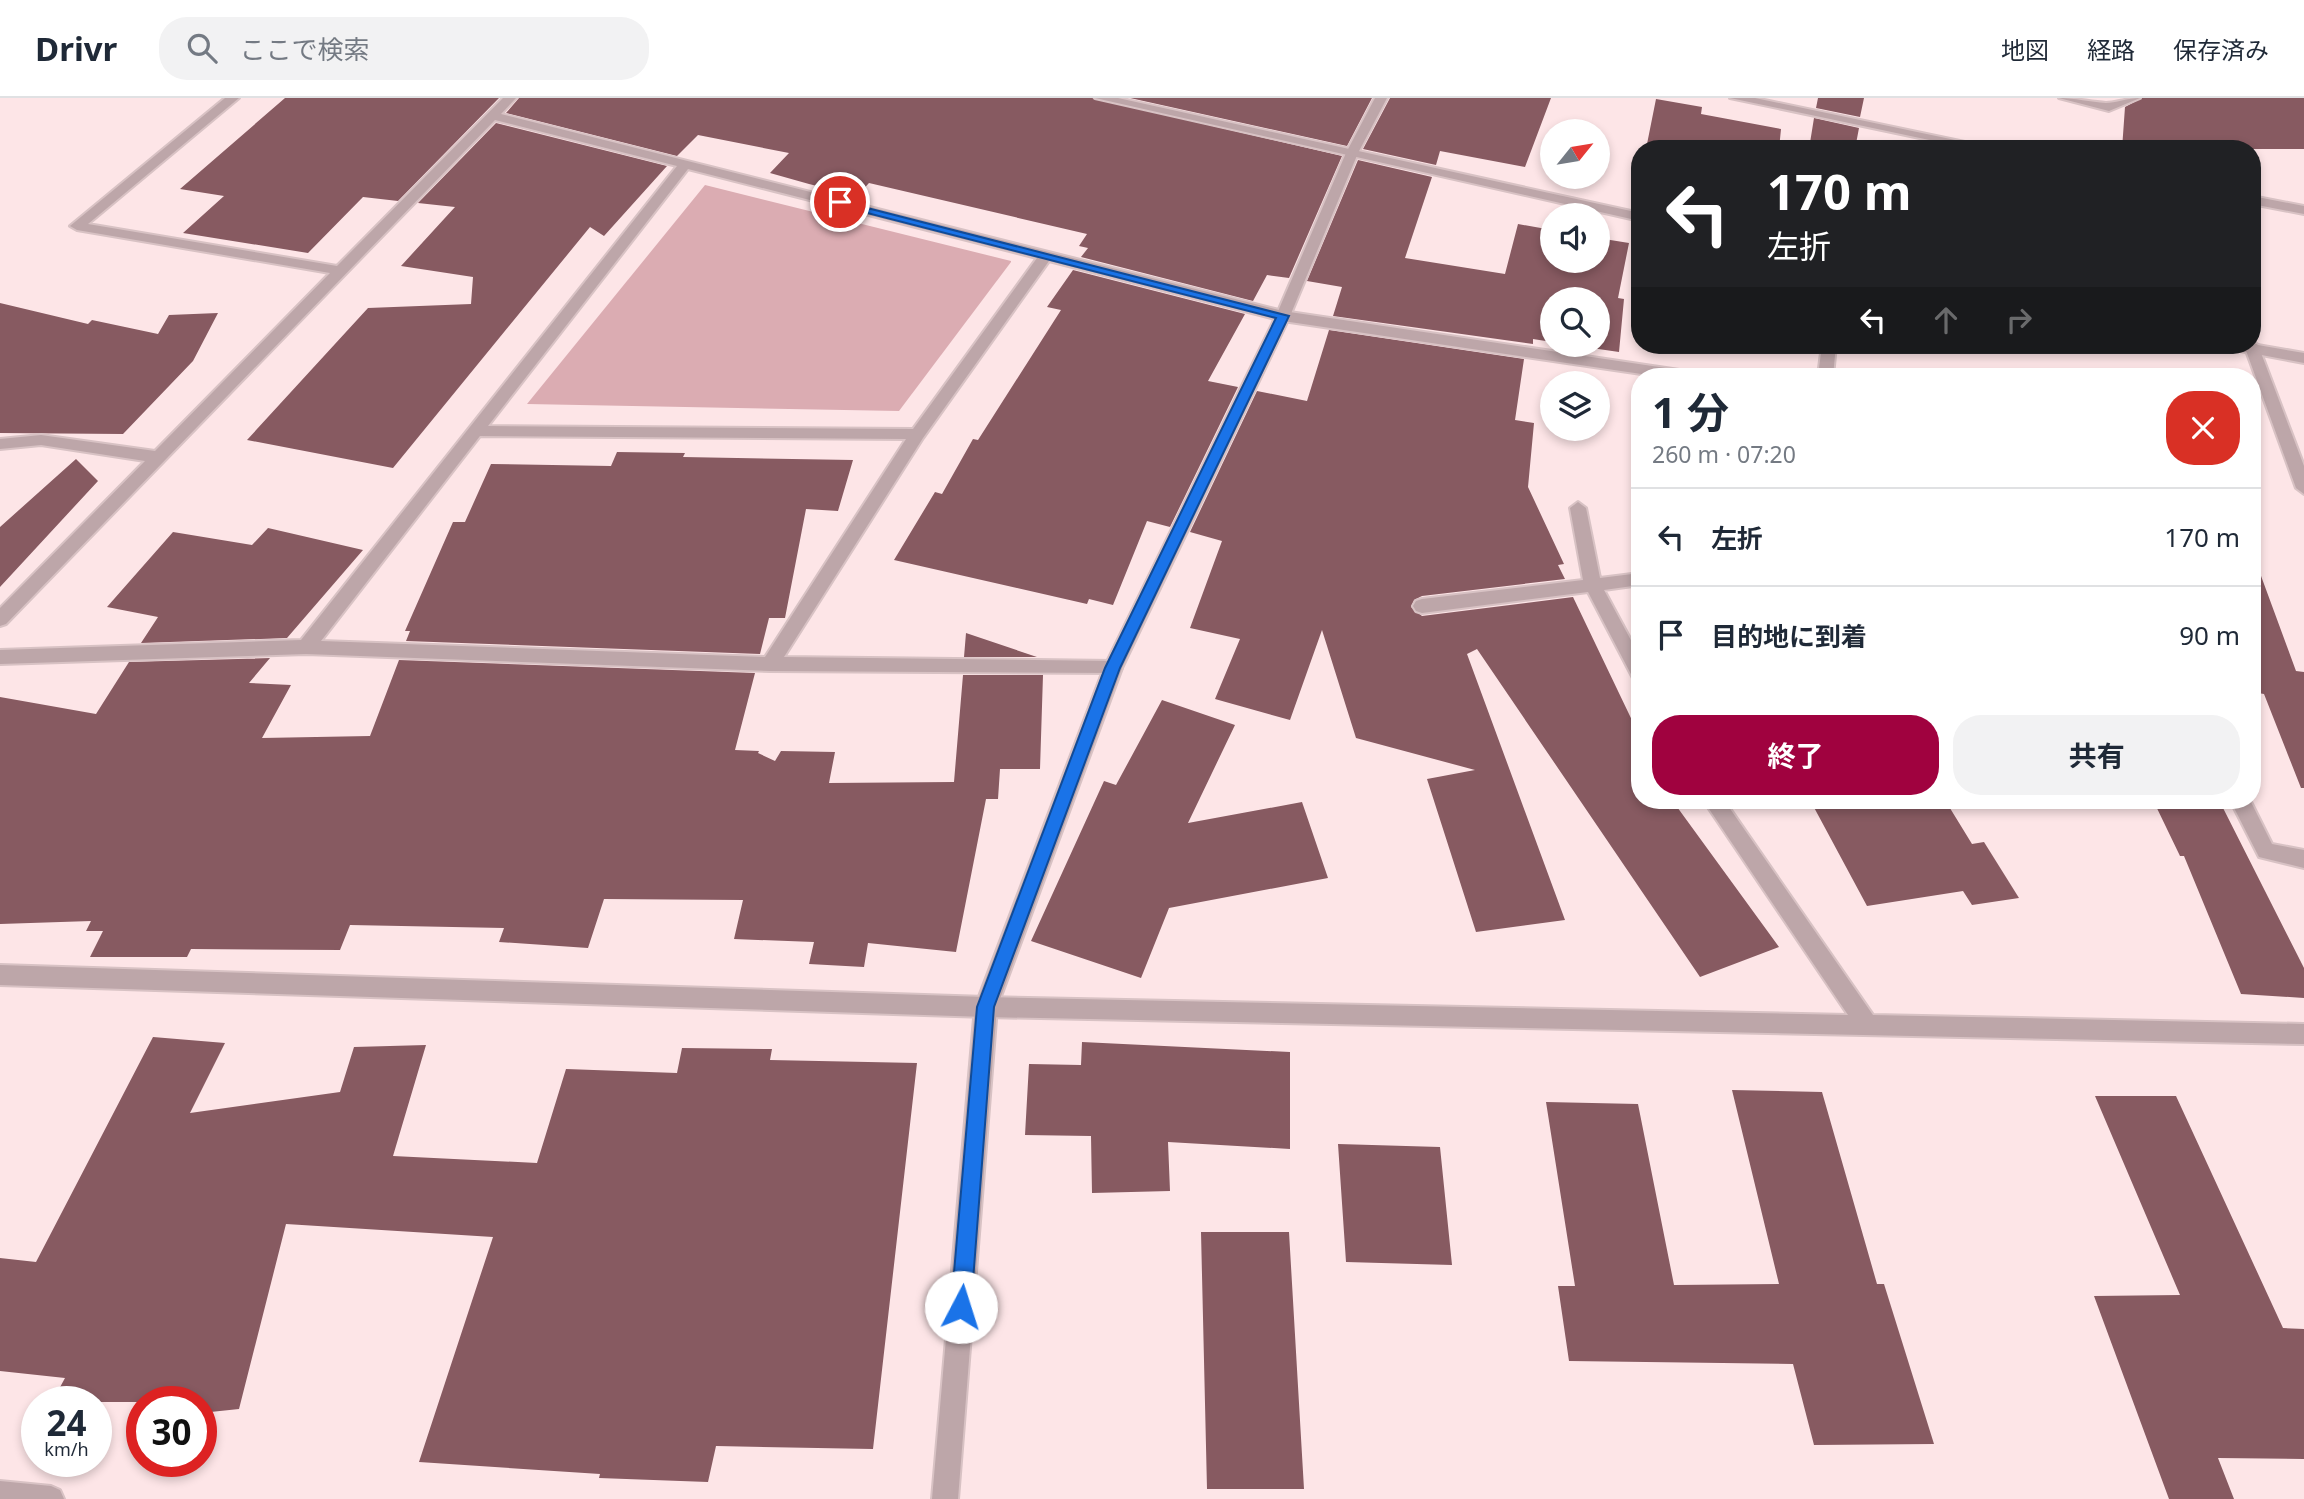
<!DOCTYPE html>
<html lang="ja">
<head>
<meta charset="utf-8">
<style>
  body { margin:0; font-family:"Noto Sans","Noto Sans JP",sans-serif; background:#f2f2f3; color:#1f2937; height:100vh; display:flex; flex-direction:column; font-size:26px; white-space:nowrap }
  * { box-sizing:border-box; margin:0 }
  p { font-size:23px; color:#747a83 }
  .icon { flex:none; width:38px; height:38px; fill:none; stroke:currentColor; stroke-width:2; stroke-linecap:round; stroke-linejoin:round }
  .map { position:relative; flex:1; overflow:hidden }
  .sheet { position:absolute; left:1631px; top:270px; width:630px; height:441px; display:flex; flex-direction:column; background:#fff; border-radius:28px; box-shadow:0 4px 10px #0003 }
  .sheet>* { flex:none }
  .guide { position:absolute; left:1631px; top:42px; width:630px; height:214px; border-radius:28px; box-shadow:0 4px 10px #0003; background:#202124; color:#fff; overflow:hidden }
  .needle { width:46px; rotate:60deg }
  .controls { position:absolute; left:1540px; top:21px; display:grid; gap:14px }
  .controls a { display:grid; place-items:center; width:70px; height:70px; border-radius:50%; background:#fff; box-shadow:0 4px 10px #0003; font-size:35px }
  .speed { position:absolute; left:21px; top:1288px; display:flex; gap:14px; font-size:35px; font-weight:700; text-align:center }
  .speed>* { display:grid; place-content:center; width:91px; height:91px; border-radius:50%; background:#fff; box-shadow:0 4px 10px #0003; line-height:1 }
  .speed small { font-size:18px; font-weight:400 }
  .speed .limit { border:10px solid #d22; background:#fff; color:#111 }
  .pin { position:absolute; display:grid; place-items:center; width:60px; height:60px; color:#fff; margin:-30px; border:4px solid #fff; border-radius:50%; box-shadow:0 2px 7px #0007 }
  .me { position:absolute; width:77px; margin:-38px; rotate:5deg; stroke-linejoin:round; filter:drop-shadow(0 0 5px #0008) }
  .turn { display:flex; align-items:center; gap:24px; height:147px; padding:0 21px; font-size:32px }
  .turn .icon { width:91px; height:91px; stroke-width:2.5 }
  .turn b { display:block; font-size:49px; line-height:60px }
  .lanes { display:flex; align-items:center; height:66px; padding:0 21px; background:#0003; justify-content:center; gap:35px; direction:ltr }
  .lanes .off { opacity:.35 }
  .round { display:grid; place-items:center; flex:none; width:74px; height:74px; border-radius:28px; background:#f2f2f3 }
  .headline { display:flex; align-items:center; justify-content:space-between; height:119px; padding:0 21px }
  h1 { font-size:42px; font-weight:700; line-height:52px }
  .button { display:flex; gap:14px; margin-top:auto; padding:14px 21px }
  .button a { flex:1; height:80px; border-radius:28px; background:#a0023f; color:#fff; font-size:28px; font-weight:700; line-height:80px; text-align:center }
  .button a+a { background:#f2f2f3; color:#1f2937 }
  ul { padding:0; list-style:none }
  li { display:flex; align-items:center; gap:21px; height:98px; padding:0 21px; border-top:2px solid #e0e1e3 }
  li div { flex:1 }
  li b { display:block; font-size:26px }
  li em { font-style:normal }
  header { display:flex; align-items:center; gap:42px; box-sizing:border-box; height:98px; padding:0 35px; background:#fff; border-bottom:2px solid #e0e1e3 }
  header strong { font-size:33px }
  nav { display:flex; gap:38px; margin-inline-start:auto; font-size:24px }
  .search { width:490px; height:63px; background:#f2f2f3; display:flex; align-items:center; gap:18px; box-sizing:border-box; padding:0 24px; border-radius:28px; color:#747a83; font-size:26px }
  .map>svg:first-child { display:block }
  .green { fill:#dbacb2 }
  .building { fill:#875a61 }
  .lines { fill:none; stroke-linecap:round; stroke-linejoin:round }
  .service-casing { stroke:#d8c2c4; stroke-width:4 }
  .minor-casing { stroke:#d8c2c4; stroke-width:4 }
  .tertiary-casing { stroke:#d8c2c4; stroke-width:4 }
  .service { fill:#bda6a9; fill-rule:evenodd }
  .minor { fill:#bda6a9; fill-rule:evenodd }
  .tertiary { fill:#bda6a9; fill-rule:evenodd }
  .route { fill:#1a73e8; stroke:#114b97; stroke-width:2 }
</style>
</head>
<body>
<header>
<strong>Drivr</strong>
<div class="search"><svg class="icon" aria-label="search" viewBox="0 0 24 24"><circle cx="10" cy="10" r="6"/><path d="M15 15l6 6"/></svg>ここで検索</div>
<nav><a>地図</a><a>経路</a><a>保存済み</a></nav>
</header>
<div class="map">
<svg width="2304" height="1401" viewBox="0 0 2304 1401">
  <rect width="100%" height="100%" fill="#fde5e7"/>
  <!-- green -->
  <path class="green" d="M705 87 1011 163V164L899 313 527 306Z"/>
  <!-- building -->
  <path class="building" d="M285 0H499L398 103 363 99 308 155 183 135 224 98 180 91Z
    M519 0H1092L1342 58 1289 180 1267 177 1253 203 1081 159 1088 150 1079 148 1087 136 869 85 857 98 809 86 770 75 789 55 698 37 677 58 506 15Z
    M1130 0H1372L1347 48Z
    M1390 0H1551L1525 69 1440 53 1436 67 1363 51Z
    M1818 0H1864L1860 19 1816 10Z
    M2142 0H2304V51H2122L2125 9Z
    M1656 1 1702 9 1701 16 1781 31 1779 51H1646Z
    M1814 20 1859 30 1855 51H1809Z
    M496 25 667 68 604 138 590 129 393 370 247 342 368 210 471 206 473 179 401 168 455 109 418 105Z
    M1358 62 1432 79 1405 160 1505 176 1518 126 1552 132V163H1598V140L1629 145 1618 200 1624 201 1619 254 1571 247H1598V201H1552V244L1533 241V246L1333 218 1342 189 1307 183Z
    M1073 172 1245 216 1208 283 1238 289 1170 429 1147 423 1113 507 1089 501 1087 506 894 462 935 394 942 396 973 341 978 342 1061 212 1047 209Z
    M0 205 88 226 92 222 158 236 169 217 218 215 193 263 123 336 0 335Z
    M1329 232 1524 261 1515 322 1534 325 1528 389 1564 466 1558 467 1565 481 1422 498 1414 502 1411 509 1422 518 1573 499 1640 639V702H1672L1779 849 1700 879 1477 551 1467 556 1565 822 1476 834 1427 681 1475 672 1356 640 1322 532 1290 622 1215 601 1240 541 1190 530 1222 443 1190 434 1257 293 1307 303Z
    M617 354 685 355 683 359 853 362 838 413 806 411 785 520H769L760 556 406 543 410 533H405L453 424H465L491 366 611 368Z
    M76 361 98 383 0 489V429Z
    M268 430 363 452 287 540 141 545 158 519 107 509 173 434 252 447Z
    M2257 467 2296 573 2304 574V690H2301L2264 596 2258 595 2252 581V468Z
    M966 535 1037 559H964Z
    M270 560 249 585 291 587 262 640 370 638 399 562 755 575 735 652 759 653 758 655 775 663 781 653 835 654 829 685 954 684 963 577H1043L1040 671H1000L998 701H986L956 854 868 845 864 869 809 866 814 844 734 841 743 802 604 801 588 850 499 844 504 830 350 827 340 852 191 851 187 859H90L103 833H86L91 823 0 826V599L96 616 129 564Z
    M1162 602 1235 627 1188 725 1302 704 1328 780 1169 810 1141 880 1031 843 1104 683 1116 687Z
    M1810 702H1945L1972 746 1984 744 2019 800 1972 807 1963 793 1867 808Z
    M2153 702 2220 704 2304 870V900L2241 896 2184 758H2180Z
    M153 939 225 945 190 1015 340 994 354 949 426 947 393 1058 537 1065 566 971 677 975 682 950 772 951 770 962 917 965 873 1351 716 1348 708 1384 599 1380 600 1376 419 1364 493 1139 286 1126 239 1311 201 1315V1304H52L65 1280 0 1273V1160L36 1164Z
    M1082 944 1290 954V1051L1168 1044 1170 1093 1092 1095 1091 1038 1025 1037 1029 966 1081 967Z
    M1732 992 1822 994 1877 1186H1884L1934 1346 1814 1347 1793 1266 1569 1263 1558 1188H1575L1546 1004 1638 1006 1674 1187 1779 1186Z
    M2095 998H2176L2283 1230 2304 1231V1361L2218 1360 2234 1401H2169L2094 1198 2180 1197Z
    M1338 1046 1440 1049 1452 1167 1346 1164Z
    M1201 1134H1289L1304 1391H1207Z"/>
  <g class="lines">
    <!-- service casing -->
    <g class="service-casing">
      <path id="service" d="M225 0H239L88 126 337 168 503 0H516L501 16 1283 213 1686 273 1694 278H1655L1283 223 1049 163 923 340 784 559 1113 563 1122 570 1119 575 770 573 306 556 0 566V552L301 542 677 68 495 22 6 526 0 528V510L145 363 41 347 0 351V341L41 337 155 353 330 175 77 132 70 128ZM688 71 1037 160 913 331 488 328ZM480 338 906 341 765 559 321 543Z
        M1375 0H1387L1358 55 1347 58 1346 55Z
        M1730 0H1755L1998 51H1972Z
        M2059 0C2075 0 2090 4 2106 5 2115 5 2128 0 2140 0L2109 13Z
        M2252 98 2304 108V116L2252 106Z
        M2252 243 2258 247 2304 368V396L2296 390 2244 247H2252Z
        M1822 247H1836L1833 278H1818Z
        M1578 404 1586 410 1600 480 1640 475V487L1604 492 1640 559V584L1634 582 1588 494 1422 515 1416 513 1413 508 1416 503 1422 501 1583 482 1570 410Z
        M1703 702H1724L1873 917 2304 926V946L986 919 0 887V867L986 899 1848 917Z
        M2230 702H2250L2272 746 2304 752V770L2259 759Z
        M0 1383 51 1388 60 1392 64 1401H0Z"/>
    </g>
    <!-- minor casing -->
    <g class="minor-casing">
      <path id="minor" d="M1352 51 1358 55 1290 218 1122 570 997 909 958 1401H932L975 909 1104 570 1276 218 1346 55Z"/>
    </g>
    <!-- tertiary casing -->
    <g class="tertiary-casing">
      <path id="tertiary" d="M1095 0H1118L1640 115V123Z
        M2252 246 2304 255V265L2235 252 2228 247Z"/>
    </g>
    <!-- service -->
    <use href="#service" class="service"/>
    <!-- minor -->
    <use href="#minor" class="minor"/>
    <!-- tertiary -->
    <use href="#tertiary" class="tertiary"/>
  </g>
  <!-- route -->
  <path class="route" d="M836 102 1289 218 1120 570 994 909 971 1209 968 1217 961 1219 954 1217 951 1209 977 909 1105 570 1276 220 836 107Z"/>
</svg>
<div class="controls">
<a><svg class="needle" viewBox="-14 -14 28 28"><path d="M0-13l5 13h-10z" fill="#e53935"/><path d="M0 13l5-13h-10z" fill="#747a83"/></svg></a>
<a><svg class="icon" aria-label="sound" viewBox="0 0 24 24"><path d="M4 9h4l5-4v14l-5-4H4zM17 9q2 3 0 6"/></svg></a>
<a><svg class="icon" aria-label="search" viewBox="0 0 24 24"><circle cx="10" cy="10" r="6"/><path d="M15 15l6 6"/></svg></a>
<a><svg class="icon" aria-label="layers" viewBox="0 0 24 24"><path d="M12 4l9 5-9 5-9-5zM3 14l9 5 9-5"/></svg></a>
</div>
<div class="speed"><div>24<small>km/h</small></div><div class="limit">30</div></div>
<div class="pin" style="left:840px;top:104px;background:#d93025"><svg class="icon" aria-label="arrive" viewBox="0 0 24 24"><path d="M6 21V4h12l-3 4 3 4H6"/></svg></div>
<svg class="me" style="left:961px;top:1209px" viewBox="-20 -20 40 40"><circle r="19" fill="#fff"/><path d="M0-13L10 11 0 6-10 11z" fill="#1a73e8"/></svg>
<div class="guide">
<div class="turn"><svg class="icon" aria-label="left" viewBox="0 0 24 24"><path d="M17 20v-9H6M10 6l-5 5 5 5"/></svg><div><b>170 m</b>左折</div></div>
<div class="lanes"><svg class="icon" aria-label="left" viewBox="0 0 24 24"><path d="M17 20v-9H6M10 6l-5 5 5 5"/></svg><svg class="icon off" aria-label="ahead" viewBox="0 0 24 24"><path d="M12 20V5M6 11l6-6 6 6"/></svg><svg class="icon off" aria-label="right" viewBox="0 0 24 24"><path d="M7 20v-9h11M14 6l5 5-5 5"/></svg></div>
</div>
<section class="sheet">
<div class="headline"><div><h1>1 分</h1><p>260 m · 07:20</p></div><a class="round" style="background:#d93025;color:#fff"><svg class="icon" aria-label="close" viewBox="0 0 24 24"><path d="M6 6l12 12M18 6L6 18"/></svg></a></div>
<ul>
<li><svg class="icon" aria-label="left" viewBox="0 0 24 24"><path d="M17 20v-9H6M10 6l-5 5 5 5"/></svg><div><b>左折</b></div><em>170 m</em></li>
<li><svg class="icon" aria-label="arrive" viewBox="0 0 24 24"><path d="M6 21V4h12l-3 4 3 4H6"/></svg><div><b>目的地に到着</b></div><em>90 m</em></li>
</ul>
<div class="button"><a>終了</a><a>共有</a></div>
</section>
</div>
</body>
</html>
